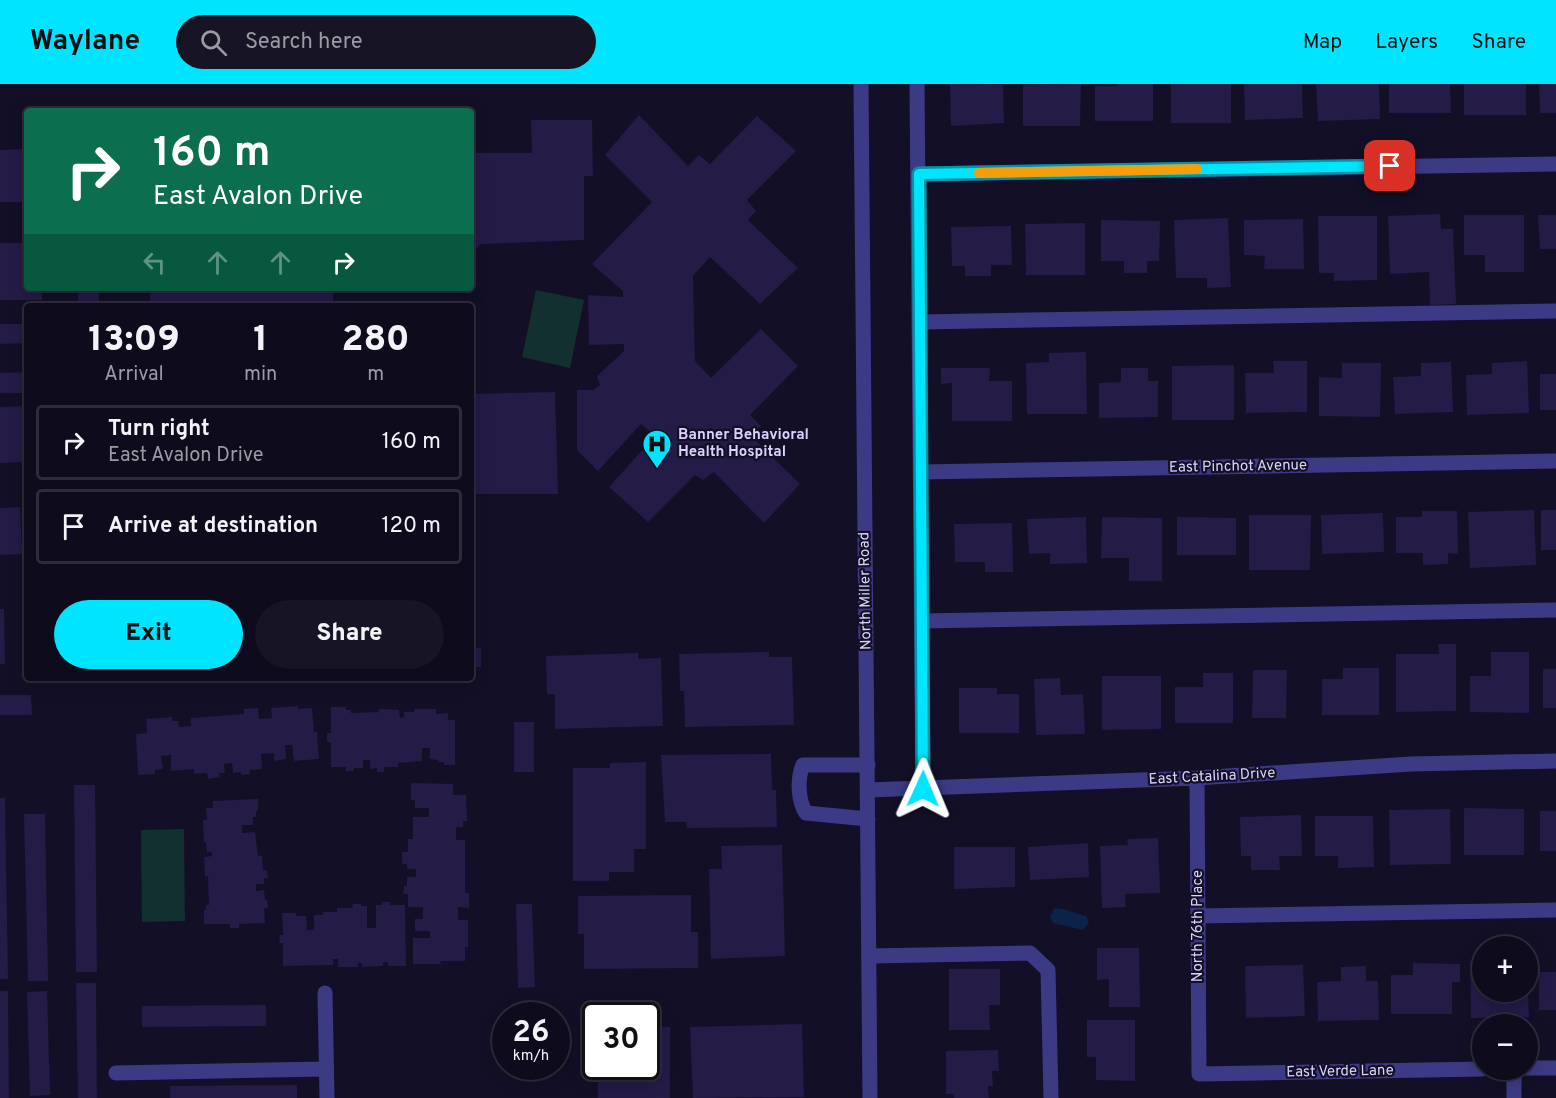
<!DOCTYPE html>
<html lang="en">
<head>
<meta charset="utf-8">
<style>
  body { margin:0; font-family:Overpass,sans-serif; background:#171425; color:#f1f3f6; height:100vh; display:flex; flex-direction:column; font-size:22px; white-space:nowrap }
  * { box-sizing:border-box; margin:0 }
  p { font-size:20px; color:#9b9ba3 }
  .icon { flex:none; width:33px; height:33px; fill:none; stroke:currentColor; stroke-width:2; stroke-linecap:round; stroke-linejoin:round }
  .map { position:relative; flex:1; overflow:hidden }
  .drawer { position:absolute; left:24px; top:219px; width:450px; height:378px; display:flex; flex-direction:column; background:#0e0b1c; border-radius:6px; box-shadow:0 3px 15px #0003,0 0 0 2px #2e2b3b }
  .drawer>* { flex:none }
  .hud { position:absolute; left:24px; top:24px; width:450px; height:183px; border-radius:6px; box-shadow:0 3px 15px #0003,0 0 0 2px #2e2b3b; background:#0b6e4f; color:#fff; overflow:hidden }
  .fabs { position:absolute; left:1472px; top:852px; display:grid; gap:12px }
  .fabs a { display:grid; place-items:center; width:66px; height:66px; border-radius:50%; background:#0e0b1c; box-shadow:0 3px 15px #0003,0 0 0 2px #2e2b3b; font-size:30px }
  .speed { position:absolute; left:492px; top:918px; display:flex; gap:12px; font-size:30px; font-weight:700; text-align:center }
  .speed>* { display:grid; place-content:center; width:78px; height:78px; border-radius:50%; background:#0e0b1c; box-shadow:0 3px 15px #0003,0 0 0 2px #2e2b3b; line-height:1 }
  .speed small { font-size:15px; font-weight:400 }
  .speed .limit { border:3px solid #111; border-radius:9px; background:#fff; color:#111 }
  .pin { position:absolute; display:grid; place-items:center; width:51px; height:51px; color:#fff; margin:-26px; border-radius:12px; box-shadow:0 3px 9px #0006 }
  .me { position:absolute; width:66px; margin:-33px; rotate:1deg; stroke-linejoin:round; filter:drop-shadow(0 0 4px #0008) }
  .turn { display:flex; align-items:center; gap:21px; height:126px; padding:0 30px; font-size:27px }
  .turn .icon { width:78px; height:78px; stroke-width:2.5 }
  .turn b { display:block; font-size:42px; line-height:51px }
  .lanes { display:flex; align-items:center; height:57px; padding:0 30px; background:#0003; justify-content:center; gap:30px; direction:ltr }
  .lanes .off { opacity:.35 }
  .eta { display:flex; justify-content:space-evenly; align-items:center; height:102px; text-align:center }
  .eta b { font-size:36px; font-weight:800; line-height:42px }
  .primary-button { display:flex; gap:12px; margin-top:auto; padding:12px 30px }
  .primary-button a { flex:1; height:69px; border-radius:36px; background:#00e5ff; color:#111; font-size:24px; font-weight:800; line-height:69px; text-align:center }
  .primary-button a+a { background:#171425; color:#f1f3f6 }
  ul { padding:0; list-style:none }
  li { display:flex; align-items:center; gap:18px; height:75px; margin:0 12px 9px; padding:0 18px; border:3px solid #2e2b3b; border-radius:6px }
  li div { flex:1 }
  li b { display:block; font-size:22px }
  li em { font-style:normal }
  header { display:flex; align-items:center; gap:36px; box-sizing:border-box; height:84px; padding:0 30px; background:#00e5ff; color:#111 }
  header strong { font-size:28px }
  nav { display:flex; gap:33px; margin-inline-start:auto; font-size:21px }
  .search { width:420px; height:54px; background:#171425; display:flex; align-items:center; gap:15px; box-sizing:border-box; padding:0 21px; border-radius:33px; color:#9b9ba3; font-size:22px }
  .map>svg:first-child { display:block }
  .green { fill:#12302f }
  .water { fill:#0c2248 }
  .building { fill:#241b47 }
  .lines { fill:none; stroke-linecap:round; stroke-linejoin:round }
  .service { stroke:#3d3a85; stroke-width:15 }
  .minor { stroke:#3d3a85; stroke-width:15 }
  .tertiary { stroke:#3d3a85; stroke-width:15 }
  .route-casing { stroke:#0095a6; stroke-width:15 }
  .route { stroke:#00e5ff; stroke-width:10 }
  .slow { stroke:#f59e0b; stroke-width:10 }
  .labels { text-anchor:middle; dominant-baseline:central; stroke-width:4.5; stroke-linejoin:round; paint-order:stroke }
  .poi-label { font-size:15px; font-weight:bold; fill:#d9d4ff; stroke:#130f26; text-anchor:start }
  .street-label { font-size:15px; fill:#d9d4ff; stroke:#130f26 }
</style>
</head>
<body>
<header>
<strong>Waylane</strong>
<div class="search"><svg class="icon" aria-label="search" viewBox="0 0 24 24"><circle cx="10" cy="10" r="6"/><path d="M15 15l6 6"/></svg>Search here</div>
<nav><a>Map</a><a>Layers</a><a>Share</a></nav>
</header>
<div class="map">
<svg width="1556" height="1014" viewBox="0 0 1556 1014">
  <rect width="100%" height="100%" fill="#130f26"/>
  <!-- green -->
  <path class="green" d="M536 206 584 216 570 284 522 273Z
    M184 745 185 837 142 838 141 746Z"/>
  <!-- water -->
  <path class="water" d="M1054 824 1063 825 1086 832 1089 838 1083 846 1053 839 1050 833Z"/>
  <!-- building -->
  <path class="building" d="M950 0 1003 1 1004 39 951 42Z
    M1081 0 1080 42H1023V1Z
    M1117 0H1153V37H1095V2H1117Z
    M1171 0H1231V39H1171Z
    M1244 0H1302L1303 34 1245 36Z
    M1316 0H1379L1380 35 1318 37Z
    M1389 0H1450L1451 29H1389Z
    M1464 0H1526V31H1464Z
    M1539 0H1556V29H1540Z
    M639 31 688 82 699 71 710 80 757 32 796 67 747 116 756 127 748 136 798 184 760 220 710 173 693 192 695 277 711 294 761 245 798 282 750 331 761 342 750 351 800 400 764 439 714 388 703 396 695 391 648 438 609 403 655 352 641 340 598 387 577 366V306H593L600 301 597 292 624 267V260L589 261 588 211 623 213V207L592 180 652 118 605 71Z
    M531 36H592L593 92H584V156L481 160 471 170V69H532Z
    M27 65V118H0V66Z
    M1440 130 1441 145H1453L1456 220 1430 221 1429 188 1390 190 1388 132Z
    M1464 131H1524V188H1485V171H1464Z
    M1538 131H1556V165H1540Z
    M1318 132H1377V196L1334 197V189H1319Z
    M1228 134 1231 203 1207 204V194H1176L1174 136Z
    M1303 135 1304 185H1264L1265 172 1244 171V136Z
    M1101 136 1160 137 1159 177H1147V189H1124V177H1101Z
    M1085 139V191H1026L1025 140Z
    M1011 142 1012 181H991V192H965V182H952L951 143Z
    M0 159H27V204H42V216H0Z
    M78 204H99V222H78Z
    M150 204H333V222H150Z
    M0 240H27V259L0 260Z
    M1086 268 1087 330H1027L1026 279 1049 278V269Z
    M1273 277H1307V328L1246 329 1245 289H1274Z
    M1527 277 1529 329 1467 331 1466 291 1492 290V279Z
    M1451 278 1453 328 1395 330 1393 293 1421 292V279Z
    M1342 279H1381L1380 333 1319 332V293L1342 294Z
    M1234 281V336H1172V282Z
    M941 284H990L989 297H1012V337H952V299L941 300Z
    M1121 284H1148V297H1158V333L1099 334V299L1121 298Z
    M26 288 27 309H0V289Z
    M1540 290H1556V326H1540Z
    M555 308 558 410H471V310Z
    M27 322V378L0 379V323Z
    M20 423 22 470 0 471V424Z
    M1534 426 1536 481 1470 484 1468 428Z
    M1541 426H1556V466H1541Z
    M1422 427H1457L1458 470 1448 469V480L1423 481V469H1396V433H1422Z
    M1383 429 1384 468 1322 470 1321 431Z
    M1249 431H1311L1310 486H1249Z
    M1086 433 1087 479 1050 480V469L1029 470 1027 435Z
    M1102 433 1162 434V497H1129V474H1101Z
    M1177 433 1236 434V471H1177Z
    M1012 439 1013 488H985V478H955L954 440Z
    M24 490H27V588H25Z
    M0 525H4L5 580H0Z
    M1438 560H1456V627L1396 628V570H1439Z
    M471 564H481V583H471Z
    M769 568V573H792L794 641 685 643 684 607H680L679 570Z
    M1491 568H1529V629L1470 628V592H1491Z
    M638 569V575L661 574 663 642 555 645V610H547L546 572Z
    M1343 584H1379V631H1322V595H1343Z
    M1543 585H1556V624H1543Z
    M1253 586H1287L1286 634H1252Z
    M1203 589H1233V639H1175V603H1203Z
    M1102 592H1161V645L1102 646Z
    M1060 594 1061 611 1083 610 1085 650 1036 651 1034 595Z
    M959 604H997V610H1019V649H959Z
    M0 611H31L32 631H0Z
    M298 622V625L312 624 314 648H317L319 675 294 677 292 661H285L286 675 274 677V669L261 670 262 685 250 686V690L241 691V688L233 689 232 679 224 680 225 689H219L220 693 208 695 207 689 194 690V685L171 687V671L161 672 163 685 155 686V690L138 691 136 650 147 649 146 635 172 633V637H178L179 643 191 642V634L244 630V625L258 624 259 635 272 634 271 624Z
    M331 623H346V626H351V629L379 628V625L399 626 400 634 404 633V628H414V625H436V630L448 629V636H455V681H444V678H438V676L430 675V664H422V677L398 679V683H384V688H377V684L370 685V676H363V684H354V687H346V683H331V658H327V649H331Z
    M514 638H534V688H514Z
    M771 670 772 706H776L777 743 687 744 686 738H665L661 671Z
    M646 678V765H634V788H609V797H573V684H610V679Z
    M411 699 453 700V711H466L467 737H463V743H456V756H465V809H469V824L458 823V836H468V863H465V877H440L441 880H413V854H430V847H415V835H423V823H408V810H403L404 802H407V793H416V785H407V780H402V768H408V755H413V733H429V724H415V716H411Z
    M74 701H95L97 888H76Z
    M0 714H5L8 895H0Z
    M258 715V727H256V733H253V741H242V749L255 748 258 772H262L263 786H267L268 794H264V800H256V807L264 806 265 816H267L268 824H264L265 839 239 840V844H230V840H204V826H206V821H209L208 792 205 793 204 773 212 772V768H207L206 758H204L203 736H207L206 724H213V717Z
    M1464 724 1524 725V771H1464Z
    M1450 725 1451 780 1390 781 1389 726Z
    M1540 727H1556V767H1540Z
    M24 730H45L48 897H28Z
    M1301 731 1302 772H1279L1280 786H1251V772H1241L1240 733Z
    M1315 732H1373L1374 783 1338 784V772H1315Z
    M1158 754 1160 809 1125 810 1126 823 1102 824 1100 762 1128 761 1127 755Z
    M1088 759 1089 793 1030 796 1028 763Z
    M782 761 785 872 711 875 709 785H722L721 762Z
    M954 763H1015V803L954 805Z
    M691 811V848H698V884L584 885V850H578V812Z
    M382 818H390V821H405L406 882H388V878L383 879V882L362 883V879H358V883H338V875H333V881L283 882V859H279L280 851H283L282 829H296V832H306L307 846H314V831H323V828H337V824H353L352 820H361V822H367V844H376V821H382Z
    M516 820H532L535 903 518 904Z
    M1097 864H1139L1140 923H1109V895L1097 896Z
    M1470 877H1482V908H1528L1529 933 1471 934Z
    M1413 879 1460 880V898H1452V930H1391V891H1413Z
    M1303 881 1305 932 1246 934 1245 882Z
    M1366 882V897H1378L1379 936 1318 937 1317 898 1341 897V883Z
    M949 885H1000V921H989L990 946H949Z
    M1539 888H1556V926H1539Z
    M76 899H96L97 1014H78Z
    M0 907H8L9 1014H0Z
    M47 907 50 1011 30 1012 27 908Z
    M266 921V942L142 943V922Z
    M1087 936H1135V997L1096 996V973H1087Z
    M802 940 804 1013 693 1014 690 943Z
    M646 943H670V1014H598V982H646Z
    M998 966 999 987H992L993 1002H988L989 1014H954V1010H946V967Z
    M297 1001V1014H170V1002Z"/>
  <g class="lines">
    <!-- service -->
    <path class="service" d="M920 238 1556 227
      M922 537 1556 526
      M868 681H803C797 695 798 717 806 729L868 735
      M1198 832 1556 826
      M869 872 1030 869 1048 886 1051 1014
      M325 909 327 1014
      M116 989 326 985"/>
    <!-- minor -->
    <path class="minor" d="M917 0 923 705
      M919 90 1556 80
      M921 388 1556 377
      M1197 694 1199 990 1482 985
      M868 706 1197 694 1411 680 1556 677
      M1527 984H1556
      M1514 986V1014"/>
    <!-- tertiary -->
    <path class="tertiary" d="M861 0 870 1014"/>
  </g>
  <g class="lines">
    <!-- route casing -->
    <g class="route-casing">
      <path id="route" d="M923 705 919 90 1390 82"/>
    </g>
    <!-- route -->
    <use href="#route" class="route"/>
    <!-- slow -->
    <path class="slow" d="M979 89 1197 85"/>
  </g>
  <!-- icons -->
  <defs>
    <g id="hospital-pin" transform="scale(1.5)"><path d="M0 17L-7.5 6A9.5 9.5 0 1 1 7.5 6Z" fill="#00e5ff" stroke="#130f26"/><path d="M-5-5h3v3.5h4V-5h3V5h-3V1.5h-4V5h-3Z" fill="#111"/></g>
  </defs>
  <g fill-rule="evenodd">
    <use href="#hospital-pin" x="657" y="360"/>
  </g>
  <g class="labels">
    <!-- poi labels -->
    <g class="poi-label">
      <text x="678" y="351">Banner Behavioral<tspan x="678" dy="17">Health Hospital</tspan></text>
    </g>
    <!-- street labels -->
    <g class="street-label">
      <text transform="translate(1238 383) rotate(-1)">East Pinchot Avenue</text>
      <text transform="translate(866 507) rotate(-91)">North Miller Road</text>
      <text transform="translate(1212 693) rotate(-3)">East Catalina Drive</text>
      <text transform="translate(1198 842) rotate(-90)">North 76th Place</text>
      <text transform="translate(1340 988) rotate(-1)">East Verde Lane</text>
    </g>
  </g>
</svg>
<div class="fabs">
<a>+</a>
<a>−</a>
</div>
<div class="speed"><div>26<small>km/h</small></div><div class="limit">30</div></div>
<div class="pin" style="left:1390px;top:82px;background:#d93025"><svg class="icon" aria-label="arrive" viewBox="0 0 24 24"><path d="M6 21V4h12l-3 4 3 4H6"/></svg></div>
<svg class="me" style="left:923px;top:705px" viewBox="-20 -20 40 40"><path d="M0-17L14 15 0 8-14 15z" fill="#00e5ff" stroke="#fff" stroke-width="4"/></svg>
<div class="hud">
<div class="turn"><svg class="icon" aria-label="right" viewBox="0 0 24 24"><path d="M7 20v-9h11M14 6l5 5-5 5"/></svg><div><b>160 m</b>East Avalon Drive</div></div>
<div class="lanes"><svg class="icon off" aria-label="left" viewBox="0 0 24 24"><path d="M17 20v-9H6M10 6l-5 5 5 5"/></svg><svg class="icon off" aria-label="ahead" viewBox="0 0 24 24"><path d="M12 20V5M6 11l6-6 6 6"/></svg><svg class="icon off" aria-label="ahead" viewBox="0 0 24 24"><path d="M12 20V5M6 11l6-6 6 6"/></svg><svg class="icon" aria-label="right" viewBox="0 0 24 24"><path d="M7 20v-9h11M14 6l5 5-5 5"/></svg></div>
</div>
<section class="drawer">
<div class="eta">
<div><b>13:09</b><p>Arrival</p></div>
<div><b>1</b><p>min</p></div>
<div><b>280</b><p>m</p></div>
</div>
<ul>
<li><svg class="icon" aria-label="right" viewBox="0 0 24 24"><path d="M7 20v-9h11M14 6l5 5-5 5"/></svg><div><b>Turn right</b><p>East Avalon Drive</p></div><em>160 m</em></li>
<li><svg class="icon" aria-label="arrive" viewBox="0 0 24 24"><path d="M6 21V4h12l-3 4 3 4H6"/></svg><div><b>Arrive at destination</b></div><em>120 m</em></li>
</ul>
<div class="primary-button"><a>Exit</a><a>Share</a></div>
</section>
</div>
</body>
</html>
